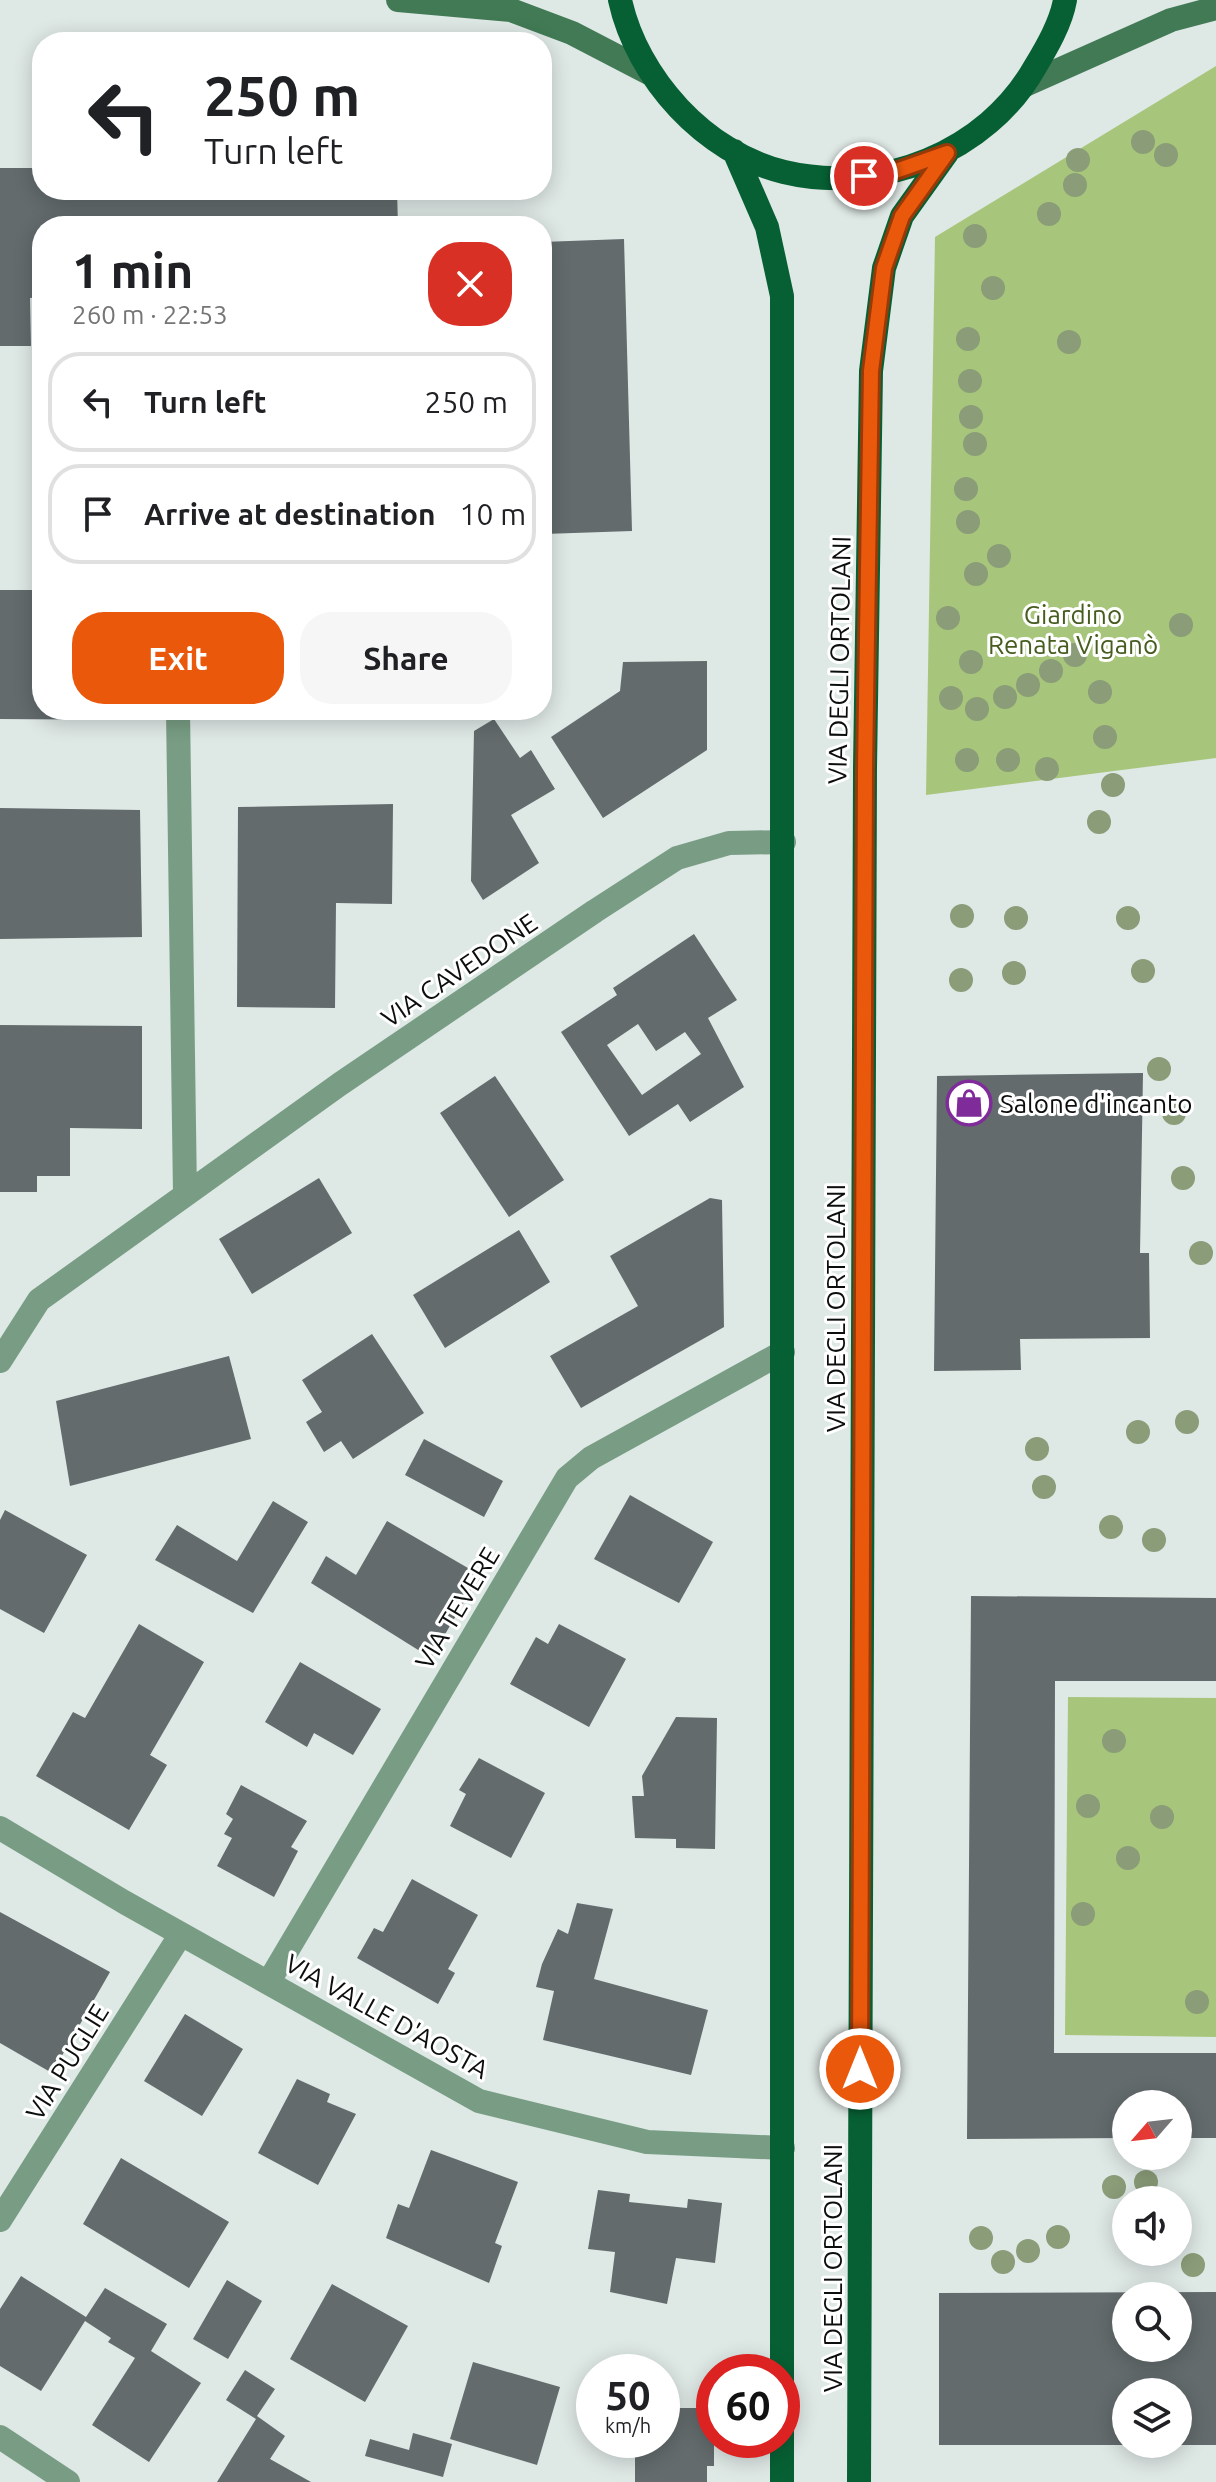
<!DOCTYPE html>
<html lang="en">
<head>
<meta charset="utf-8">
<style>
  body { margin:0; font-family:Ubuntu,sans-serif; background:#f6f6f6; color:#202124; height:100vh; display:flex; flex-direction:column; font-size:30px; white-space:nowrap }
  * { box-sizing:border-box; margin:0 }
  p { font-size:26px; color:#757577 }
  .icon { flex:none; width:44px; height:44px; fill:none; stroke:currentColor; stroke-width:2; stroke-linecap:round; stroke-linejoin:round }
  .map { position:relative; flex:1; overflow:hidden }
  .panel { position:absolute; left:32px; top:216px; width:520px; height:504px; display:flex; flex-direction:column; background:#fff; border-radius:32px; box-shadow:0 4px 20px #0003 }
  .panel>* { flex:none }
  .guide { position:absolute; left:32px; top:32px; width:520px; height:168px; border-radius:32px; box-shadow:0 4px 20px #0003; background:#fff; color:#202124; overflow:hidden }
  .needle { width:52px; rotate:242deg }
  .controls { position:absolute; left:1112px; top:2090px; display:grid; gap:16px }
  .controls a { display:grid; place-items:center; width:80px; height:80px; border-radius:50%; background:#fff; box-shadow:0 4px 20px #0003; font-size:40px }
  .speed { position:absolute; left:576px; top:2354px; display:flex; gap:16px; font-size:40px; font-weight:700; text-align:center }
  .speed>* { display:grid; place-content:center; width:104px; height:104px; border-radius:50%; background:#fff; box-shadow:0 4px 20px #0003; line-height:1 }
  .speed small { font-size:20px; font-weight:400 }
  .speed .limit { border:12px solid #d22; background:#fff; color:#111 }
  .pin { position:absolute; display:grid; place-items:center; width:68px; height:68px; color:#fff; margin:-34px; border:4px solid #fff; border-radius:50%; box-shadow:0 2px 8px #0007 }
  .me { position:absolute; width:88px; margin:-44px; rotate:0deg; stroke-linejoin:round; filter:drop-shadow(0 0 6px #0008) }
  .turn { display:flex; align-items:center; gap:28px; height:168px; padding:0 40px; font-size:36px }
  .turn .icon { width:104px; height:104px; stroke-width:2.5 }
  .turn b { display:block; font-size:56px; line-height:68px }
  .round { display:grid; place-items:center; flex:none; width:84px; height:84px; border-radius:32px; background:#f6f6f6 }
  .summary { display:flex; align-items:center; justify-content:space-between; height:136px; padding:0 40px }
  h1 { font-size:48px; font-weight:600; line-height:60px }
  .action { display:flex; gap:16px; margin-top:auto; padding:16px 40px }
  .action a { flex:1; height:92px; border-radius:32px; background:#ea580c; color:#fff; font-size:32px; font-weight:600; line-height:92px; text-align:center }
  .action a+a { background:#f6f6f6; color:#202124 }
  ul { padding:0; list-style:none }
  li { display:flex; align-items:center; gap:24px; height:100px; margin:0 16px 12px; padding:0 24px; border:4px solid #e0e0e0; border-radius:32px }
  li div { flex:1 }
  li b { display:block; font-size:30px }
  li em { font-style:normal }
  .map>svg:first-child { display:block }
  .green { fill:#a7c67b }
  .building { fill:#636b6c; fill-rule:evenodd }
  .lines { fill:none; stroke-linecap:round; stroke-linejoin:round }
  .street { stroke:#789d84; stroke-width:24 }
  .secondary { stroke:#417a55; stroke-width:24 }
  .primary { stroke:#076034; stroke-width:24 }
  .tree { fill:#8a9c78 }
  .route-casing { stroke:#983908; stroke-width:20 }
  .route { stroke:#ea580c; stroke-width:14 }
  .labels { text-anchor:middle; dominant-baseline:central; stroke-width:6; stroke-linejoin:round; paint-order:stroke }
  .park-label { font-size:26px; fill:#465d1f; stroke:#fff }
  .street-label { font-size:26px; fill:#0b0e0d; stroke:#fff }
  .poi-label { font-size:26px; fill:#0b0e0d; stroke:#fff; text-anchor:start }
</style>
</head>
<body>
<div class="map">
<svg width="1216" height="2482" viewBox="0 0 1216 2482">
  <rect width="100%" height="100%" fill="#dee8e5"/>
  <!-- green -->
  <path class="green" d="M1216 66V758L926 795 935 237Z
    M1068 1697 1216 1698V2037L1065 2035Z"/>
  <!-- building -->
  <path class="building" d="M0 168H42V190H397L398 226H42V297L30 298 31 346H0Z
    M624 239 632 531 544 534 542 242Z
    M0 590H42V710H143L142 720 0 719Z
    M707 661V750L603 818 551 737 620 691 623 662Z
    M237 710H394V718H237Z
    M494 719 520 758 531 750 555 789 511 815 539 863 483 900 471 881 474 731Z
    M393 804 392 904 336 903 335 1008 237 1007 238 807Z
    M0 808 140 810 142 937 0 939Z
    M694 934 737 1000 708 1018 744 1087 690 1122 678 1104 629 1136 561 1032 617 995 613 988ZM638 1024 656 1051 685 1032 701 1054 642 1095 607 1045Z
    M0 1025 142 1026V1129L70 1128V1176H37V1192H0Z
    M1143 1073 1140 1253H1149L1150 1338 1020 1339 1021 1370 934 1371 937 1076Z
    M495 1076 564 1180 509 1217 440 1113Z
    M319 1178 352 1233 252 1294 219 1239Z
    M710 1198 722 1200 724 1327 581 1408 550 1356 638 1306 610 1256Z
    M519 1230 550 1282 445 1348 413 1295Z
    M372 1334 424 1413 353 1459 341 1441 324 1452 306 1422 322 1412 302 1380Z
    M229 1356 251 1439 70 1486 56 1401Z
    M424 1439 503 1481 484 1517 405 1475Z
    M630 1495 713 1542 679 1603 594 1559Z
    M273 1501 308 1522 253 1613 155 1560 177 1525 237 1561Z
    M5 1510 87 1555 44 1633 0 1609V1520Z
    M387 1521 480 1575 431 1658 311 1583 326 1556 356 1575Z
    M971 1596 1216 1598V1681H1055L1054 2053H1216V2138H1178V2104H1126V2138L967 2139Z
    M139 1624 204 1662 150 1755 167 1765 129 1830 36 1776 73 1712 85 1718Z
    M559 1624 626 1659 589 1727 510 1684 536 1637 548 1644Z
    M300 1662 381 1709 353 1755 314 1733 307 1747 265 1722Z
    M676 1717 717 1718 715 1849 676 1848V1839L635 1838 632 1796H644L642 1776Z
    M479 1758 545 1793 511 1858 450 1826 466 1794 459 1790Z
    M241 1785 307 1821 291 1847 298 1851 274 1897 217 1866 232 1838 224 1834 233 1819 226 1814Z
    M412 1879 478 1915 448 1969 455 1973 438 2004 357 1958 374 1928 383 1932Z
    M577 1903 613 1909 594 1979 708 2010 691 2075 543 2040 554 1991 536 1987 542 1964 558 1929 568 1934Z
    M0 1912 110 1972 52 2073 0 2043Z
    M185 2014 243 2049 202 2116 144 2081Z
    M297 2079 330 2094 327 2102 356 2114 318 2185 258 2153Z
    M431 2150 518 2182 495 2243 502 2246 489 2283 386 2238 398 2204 409 2208Z
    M121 2158 229 2222 189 2288 83 2224Z
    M598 2190 630 2194 629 2202 687 2208 688 2199 722 2203 715 2263 676 2258 667 2304 610 2292 615 2252 588 2249Z
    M21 2276 86 2317 105 2288 167 2324 151 2351 201 2383 149 2462 92 2425 135 2358 108 2342 111 2338 85 2321 41 2391 0 2366V2309Z
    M227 2280 262 2301 228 2359 193 2339Z
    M332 2284 408 2326 365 2402 290 2359Z
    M1216 2292V2445H1178V2392H1126V2445H939V2293ZM1126 2296H1178V2348H1126Z
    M473 2362 560 2387 537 2465 450 2439Z
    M245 2370 275 2389 257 2416 285 2436 270 2459 311 2482H217L256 2419 226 2400Z
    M662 2408H714V2466H707V2482H635V2440H662Z
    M413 2433 452 2444 443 2477 365 2456 370 2439 409 2450Z"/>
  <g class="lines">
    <!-- street -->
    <path class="street" d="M178 710 185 1194
      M0 1361 39 1300 340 1084 595 911 677 858 729 843 784 842
      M0 1828 124 1902 479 2101 647 2142 783 2148
      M268 1983 567 1478 591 1458 783 1352
      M0 2220 181 1934
      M0 2437 68 2482"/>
    <!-- secondary -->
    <path class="secondary" d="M398 0 511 10 572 33 649 73
      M1025 85 1171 20 1216 8"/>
    <!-- primary -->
    <path class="primary" d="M620 0C637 78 705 153 784 172 880 195 987 152 1035 67 1047 47 1061 23 1065 0
      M734 151 767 227 782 296V2482
      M859 2482 865 768 871 371 884 268 902 216 947 153"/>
  </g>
  <!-- trees -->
  <g class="tree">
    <circle cx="1143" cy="142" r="12"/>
    <circle cx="1166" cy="155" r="12"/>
    <circle cx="1078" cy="160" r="12"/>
    <circle cx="1075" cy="185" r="12"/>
    <circle cx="1049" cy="214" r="12"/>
    <circle cx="975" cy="236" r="12"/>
    <circle cx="993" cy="288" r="12"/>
    <circle cx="968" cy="339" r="12"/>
    <circle cx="1069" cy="342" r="12"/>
    <circle cx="970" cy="381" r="12"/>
    <circle cx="971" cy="417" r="12"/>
    <circle cx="975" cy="444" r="12"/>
    <circle cx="966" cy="489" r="12"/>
    <circle cx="968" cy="522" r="12"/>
    <circle cx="999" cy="556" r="12"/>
    <circle cx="976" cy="574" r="12"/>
    <circle cx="948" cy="618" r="12"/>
    <circle cx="1181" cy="625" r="12"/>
    <circle cx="1075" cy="655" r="12"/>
    <circle cx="971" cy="662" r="12"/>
    <circle cx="1051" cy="671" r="12"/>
    <circle cx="1028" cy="685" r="12"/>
    <circle cx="1100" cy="692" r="12"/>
    <circle cx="1005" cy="697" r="12"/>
    <circle cx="951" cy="698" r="12"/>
    <circle cx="977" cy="709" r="12"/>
    <circle cx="1105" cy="737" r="12"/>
    <circle cx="967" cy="760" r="12"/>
    <circle cx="1008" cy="760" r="12"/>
    <circle cx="1047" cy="769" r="12"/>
    <circle cx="1113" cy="785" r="12"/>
    <circle cx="1099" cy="822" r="12"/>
    <circle cx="962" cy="916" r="12"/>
    <circle cx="1016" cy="918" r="12"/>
    <circle cx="1128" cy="918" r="12"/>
    <circle cx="1143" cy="971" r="12"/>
    <circle cx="1014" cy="973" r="12"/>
    <circle cx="961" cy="980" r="12"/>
    <circle cx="1159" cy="1069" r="12"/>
    <circle cx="1174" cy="1113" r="12"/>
    <circle cx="1183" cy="1178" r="12"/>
    <circle cx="1201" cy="1253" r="12"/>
    <circle cx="1187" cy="1422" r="12"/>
    <circle cx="1138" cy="1432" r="12"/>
    <circle cx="1037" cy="1449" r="12"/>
    <circle cx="1044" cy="1487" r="12"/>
    <circle cx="1111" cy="1527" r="12"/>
    <circle cx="1154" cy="1540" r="12"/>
    <circle cx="1114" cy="1741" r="12"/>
    <circle cx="1088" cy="1806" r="12"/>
    <circle cx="1162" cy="1817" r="12"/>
    <circle cx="1128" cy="1858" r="12"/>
    <circle cx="1083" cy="1914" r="12"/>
    <circle cx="1197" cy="2002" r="12"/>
    <circle cx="1146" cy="2182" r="12"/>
    <circle cx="1114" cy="2187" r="12"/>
    <circle cx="1058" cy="2237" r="12"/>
    <circle cx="981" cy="2238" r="12"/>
    <circle cx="1028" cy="2251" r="12"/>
    <circle cx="1003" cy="2262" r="12"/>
    <circle cx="1193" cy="2265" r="12"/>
  </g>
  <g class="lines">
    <!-- route casing -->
    <g class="route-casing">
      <path id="route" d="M860 2069 865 768 871 371 884 268 902 216 947 153 890 173 864 176"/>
    </g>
    <!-- route -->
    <use href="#route" class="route"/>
  </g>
  <!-- icons -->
  <defs>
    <g id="shop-ring" transform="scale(2.3)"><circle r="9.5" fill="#fff" stroke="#802b9a" stroke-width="1.5"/><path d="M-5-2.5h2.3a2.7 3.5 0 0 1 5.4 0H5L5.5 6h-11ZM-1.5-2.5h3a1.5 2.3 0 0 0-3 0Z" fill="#802b9a"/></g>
  </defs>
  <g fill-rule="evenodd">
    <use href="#shop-ring" x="969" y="1103"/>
  </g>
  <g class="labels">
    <!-- park labels -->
    <g class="park-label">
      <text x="1073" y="614">Giardino<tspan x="1073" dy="30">Renata Viganò</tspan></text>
    </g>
    <!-- street labels -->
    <g class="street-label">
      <text transform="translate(839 660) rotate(-89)">VIA DEGLI ORTOLANI</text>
      <text transform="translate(459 970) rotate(-34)">VIA CAVEDONE</text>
      <text transform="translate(835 1308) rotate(-90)">VIA DEGLI ORTOLANI</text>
      <text transform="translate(457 1608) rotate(-59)">VIA TEVERE</text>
      <text transform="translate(387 2016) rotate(29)">VIA VALLE D'AOSTA</text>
      <text transform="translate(67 2062) rotate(-58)">VIA PUGLIE</text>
      <text transform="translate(832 2268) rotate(-90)">VIA DEGLI ORTOLANI</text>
    </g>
    <!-- poi labels -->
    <g class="poi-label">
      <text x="1000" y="1103">Salone d'incanto</text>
    </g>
  </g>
</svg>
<div class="controls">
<a><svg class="needle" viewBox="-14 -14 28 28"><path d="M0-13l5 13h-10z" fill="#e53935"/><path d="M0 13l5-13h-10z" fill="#757577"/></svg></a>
<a><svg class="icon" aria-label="sound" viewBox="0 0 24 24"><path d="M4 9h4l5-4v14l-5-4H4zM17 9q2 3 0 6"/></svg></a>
<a><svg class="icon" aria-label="search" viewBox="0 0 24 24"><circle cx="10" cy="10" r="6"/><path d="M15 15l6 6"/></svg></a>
<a><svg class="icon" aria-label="layers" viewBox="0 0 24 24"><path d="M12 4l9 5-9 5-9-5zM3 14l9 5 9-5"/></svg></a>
</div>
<div class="speed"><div>50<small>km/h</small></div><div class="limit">60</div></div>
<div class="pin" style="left:864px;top:176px;background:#d93025"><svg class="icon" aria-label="arrive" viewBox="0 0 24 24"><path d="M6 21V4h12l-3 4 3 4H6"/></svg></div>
<svg class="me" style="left:860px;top:2069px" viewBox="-20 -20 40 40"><circle r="17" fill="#ea580c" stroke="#fff" stroke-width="3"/><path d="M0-11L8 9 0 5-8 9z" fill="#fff"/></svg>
<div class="guide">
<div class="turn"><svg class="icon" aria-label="left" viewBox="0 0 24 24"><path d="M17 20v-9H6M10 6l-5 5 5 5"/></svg><div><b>250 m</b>Turn left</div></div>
</div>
<section class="panel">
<div class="summary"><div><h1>1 min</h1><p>260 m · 22:53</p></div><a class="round" style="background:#d93025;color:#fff"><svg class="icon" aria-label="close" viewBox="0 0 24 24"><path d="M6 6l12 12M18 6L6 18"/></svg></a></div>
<ul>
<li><svg class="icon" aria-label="left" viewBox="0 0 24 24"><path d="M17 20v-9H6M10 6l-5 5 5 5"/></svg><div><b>Turn left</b></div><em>250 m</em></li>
<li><svg class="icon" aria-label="arrive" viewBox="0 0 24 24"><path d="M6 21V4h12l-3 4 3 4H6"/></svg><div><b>Arrive at destination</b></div><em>10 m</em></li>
</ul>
<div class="action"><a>Exit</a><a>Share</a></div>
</section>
</div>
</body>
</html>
